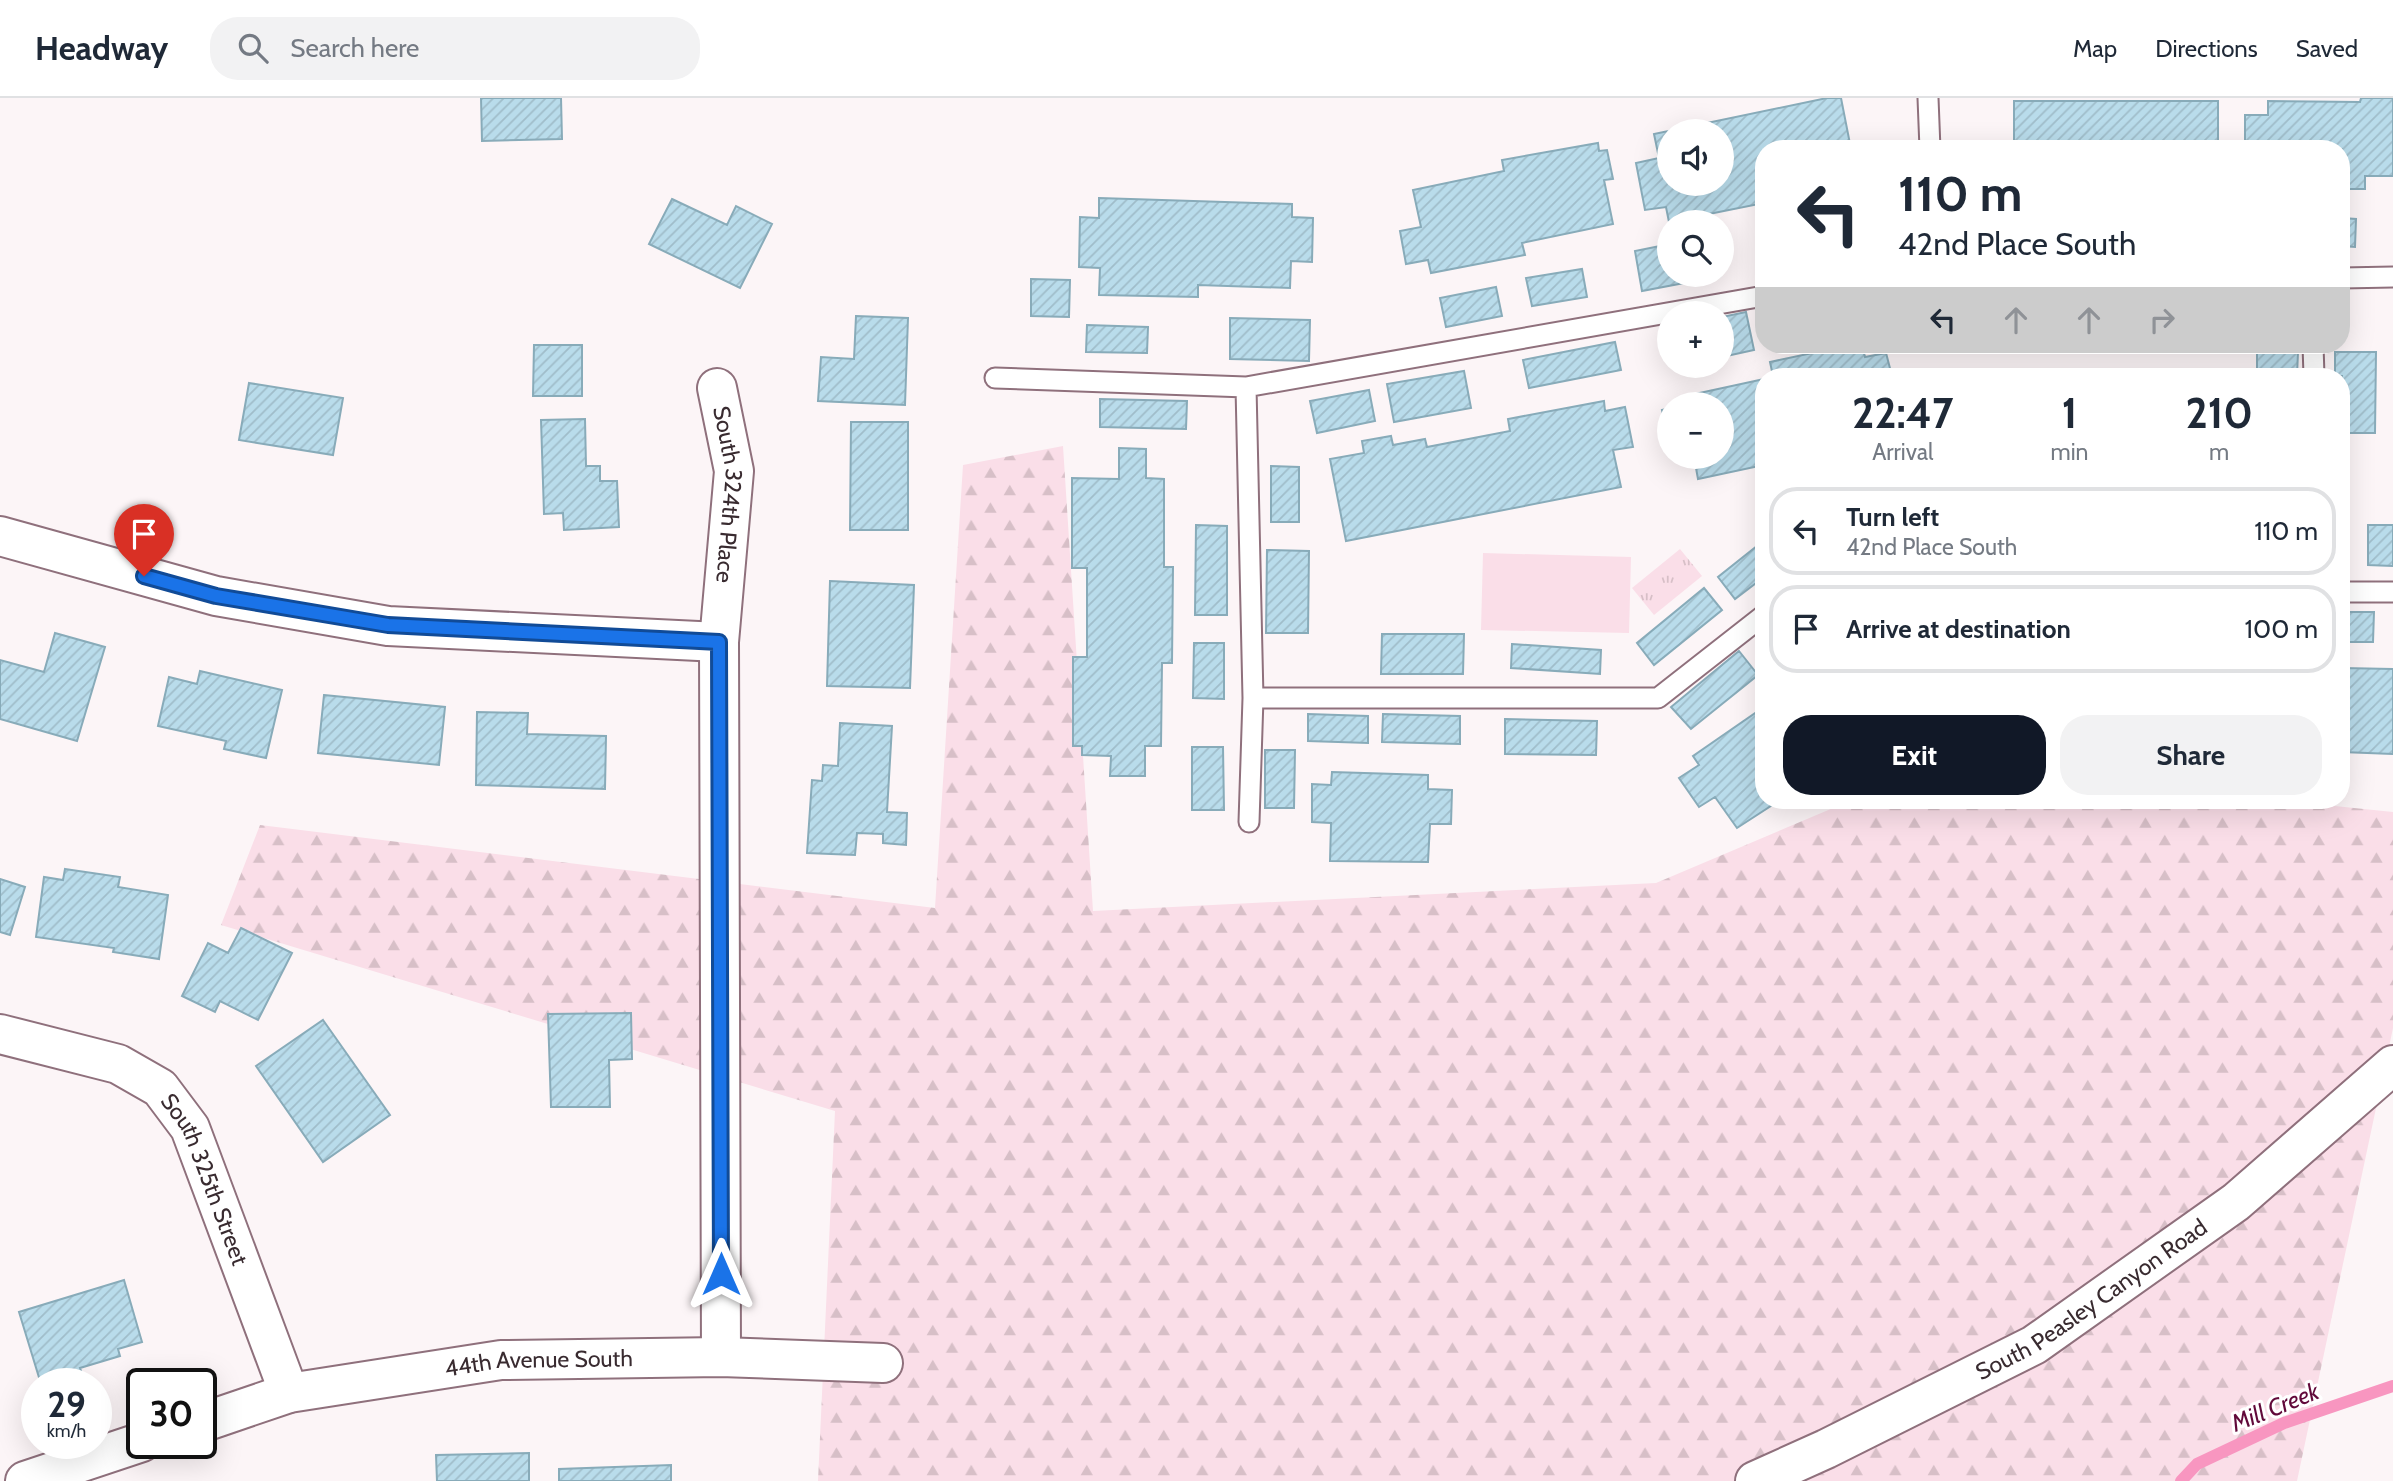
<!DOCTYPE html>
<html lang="en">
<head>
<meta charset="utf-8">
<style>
  body { margin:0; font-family:Cabin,sans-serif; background:#f2f2f3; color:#1f2937; height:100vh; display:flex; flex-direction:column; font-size:26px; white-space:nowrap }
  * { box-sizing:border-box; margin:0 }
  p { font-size:23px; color:#747a83 }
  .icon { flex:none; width:38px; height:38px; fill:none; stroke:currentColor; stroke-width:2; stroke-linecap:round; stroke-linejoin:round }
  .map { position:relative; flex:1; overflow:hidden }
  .drawer { position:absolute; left:1755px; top:270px; width:595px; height:441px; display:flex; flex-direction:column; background:#fff; border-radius:28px; box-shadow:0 7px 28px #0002 }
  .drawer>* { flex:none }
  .guide { position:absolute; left:1755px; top:42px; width:595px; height:214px; border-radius:28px; box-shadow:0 7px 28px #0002; background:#fff; color:#1f2937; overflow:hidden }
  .tools { position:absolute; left:1657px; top:21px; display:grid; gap:14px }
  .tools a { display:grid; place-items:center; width:77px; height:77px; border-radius:50%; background:#fff; box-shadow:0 7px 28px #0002; font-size:35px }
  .speed { position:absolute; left:21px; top:1270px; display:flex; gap:14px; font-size:35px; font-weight:700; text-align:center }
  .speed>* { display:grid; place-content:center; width:91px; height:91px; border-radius:50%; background:#fff; box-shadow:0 7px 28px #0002; line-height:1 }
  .speed small { font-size:18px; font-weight:400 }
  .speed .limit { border:4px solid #111; border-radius:10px; background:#fff; color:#111 }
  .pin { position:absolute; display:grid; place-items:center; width:60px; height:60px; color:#fff; margin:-72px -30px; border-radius:50% 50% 50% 0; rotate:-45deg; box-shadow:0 0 7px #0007 }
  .pin .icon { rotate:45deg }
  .me { position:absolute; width:77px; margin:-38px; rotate:0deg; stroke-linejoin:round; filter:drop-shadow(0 0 5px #0008) }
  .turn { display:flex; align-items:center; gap:24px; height:147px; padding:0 28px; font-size:32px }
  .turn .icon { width:91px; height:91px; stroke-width:2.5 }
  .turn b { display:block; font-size:49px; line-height:60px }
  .lanes { display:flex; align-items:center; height:66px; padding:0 28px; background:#0003; justify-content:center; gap:35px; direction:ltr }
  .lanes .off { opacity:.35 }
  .eta { display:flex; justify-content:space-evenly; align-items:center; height:119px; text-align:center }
  .eta b { font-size:42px; font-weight:700; line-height:49px }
  .button { display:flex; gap:14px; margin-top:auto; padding:14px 28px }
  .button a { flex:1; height:80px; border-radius:28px; background:#111827; color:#fff; font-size:28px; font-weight:700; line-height:80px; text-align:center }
  .button a+a { background:#f2f2f3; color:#1f2937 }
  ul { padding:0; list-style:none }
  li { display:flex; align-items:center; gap:21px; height:88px; margin:0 14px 10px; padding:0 14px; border:4px solid #e0e1e3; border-radius:28px }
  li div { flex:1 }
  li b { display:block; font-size:26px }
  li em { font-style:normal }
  header { display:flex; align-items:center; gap:42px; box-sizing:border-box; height:98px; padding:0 35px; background:#fff; border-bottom:2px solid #e0e1e3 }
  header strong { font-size:33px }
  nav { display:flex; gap:38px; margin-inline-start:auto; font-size:24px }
  .search { width:490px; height:63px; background:#f2f2f3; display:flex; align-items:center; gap:18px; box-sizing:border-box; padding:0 24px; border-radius:28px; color:#747a83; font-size:26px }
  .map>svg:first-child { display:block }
  .forest { fill:url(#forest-firs) }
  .park { fill:url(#park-tufts) }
  .pitch { fill:#fadee8 }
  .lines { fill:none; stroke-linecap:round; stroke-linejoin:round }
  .stream { stroke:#f896c0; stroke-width:12 }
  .building { fill:url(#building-hatch); stroke:#88abb9; stroke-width:2; fill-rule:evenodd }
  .service-casing { stroke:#8f707c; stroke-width:23 }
  .minor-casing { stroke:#8f707c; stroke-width:42 }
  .secondary-casing { stroke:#8f707c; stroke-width:42 }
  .service { stroke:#fff; stroke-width:19 }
  .minor { stroke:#fff; stroke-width:38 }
  .secondary { stroke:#fff; stroke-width:38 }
  .route-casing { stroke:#114b97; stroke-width:18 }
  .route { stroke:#1a73e8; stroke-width:12 }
  .labels { text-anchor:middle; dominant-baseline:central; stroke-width:6; stroke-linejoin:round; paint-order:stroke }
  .street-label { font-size:23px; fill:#392b30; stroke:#fff }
  .water-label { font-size:24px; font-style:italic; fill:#61093a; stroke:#fff }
</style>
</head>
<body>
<header>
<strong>Headway</strong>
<div class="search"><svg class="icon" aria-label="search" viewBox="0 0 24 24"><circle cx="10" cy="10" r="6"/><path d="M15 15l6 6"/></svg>Search here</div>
<nav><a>Map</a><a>Directions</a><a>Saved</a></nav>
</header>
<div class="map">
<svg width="2393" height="1383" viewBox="0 0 2393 1383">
  <defs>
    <pattern id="forest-firs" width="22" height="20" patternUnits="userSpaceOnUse" patternTransform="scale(1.75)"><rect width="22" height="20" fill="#fadee8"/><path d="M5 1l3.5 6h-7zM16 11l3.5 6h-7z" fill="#d7bfc7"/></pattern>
    <pattern id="park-tufts" width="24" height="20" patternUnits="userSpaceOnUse" patternTransform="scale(1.75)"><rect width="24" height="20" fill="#fadee8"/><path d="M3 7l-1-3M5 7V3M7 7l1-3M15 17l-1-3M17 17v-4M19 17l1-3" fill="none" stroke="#d7bfc7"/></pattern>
    <pattern id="building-hatch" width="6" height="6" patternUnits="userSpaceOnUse" patternTransform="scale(1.75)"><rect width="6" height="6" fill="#b9dceb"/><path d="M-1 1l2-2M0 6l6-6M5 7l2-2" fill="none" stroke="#a0bdca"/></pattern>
  </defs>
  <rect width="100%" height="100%" fill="#fcf5f7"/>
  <!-- forest -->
  <path class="forest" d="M1063 348 1093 813 1656 785 1852 702H2277L2393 714V930L2297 1383H818L835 1013 221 827 260 727 935 810 963 367Z"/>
  <!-- park -->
  <path class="park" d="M1680 451 1702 478 1654 517 1632 490Z"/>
  <!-- pitch -->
  <path class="pitch" d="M1483 455 1631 459 1629 535 1481 532Z"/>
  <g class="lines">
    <!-- stream -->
    <path class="stream" d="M2181 1383 2197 1366 2284 1325 2393 1288"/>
  </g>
  <!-- building -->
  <path class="building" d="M481 0H561L562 41 482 43Z
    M1827 0H1841L1851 51H1764V105L1669 124 1666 109 1645 112 1636 65 1659 60 1654 36ZM1670 33H1722V86H1670Z
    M2361 0H2393V78H2365V91H2342V51H2245V17H2268V3L2360 4Z
    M2014 3H2218V51H2014Z
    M1598 45 1599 53 1607 52 1613 81 1604 82 1613 126 1522 145 1525 157 1431 175 1428 162 1406 166 1400 133 1421 129 1413 92 1504 73 1502 62Z
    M1099 100 1292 106V119L1313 120 1312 164 1291 163 1290 190 1198 187V199L1099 197 1100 170 1079 169 1080 119 1099 120Z
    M672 101 727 127 736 108 772 126 740 190 649 146Z
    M2342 120 2356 121 2355 149 2342 148Z
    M1670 146V177L1721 178 1642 193 1635 153Z
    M1582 171 1587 199 1532 208 1526 180Z
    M1031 181 1070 182 1069 219 1031 218Z
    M1496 189 1502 218 1446 229 1440 200Z
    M1746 214 1754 252 1722 259V219Z
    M856 218 908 220 905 307 818 303 821 259 854 261Z
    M1230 220 1310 222 1309 263 1230 261Z
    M1087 227 1148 229 1147 255 1086 254Z
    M1615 244 1621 272 1529 290 1523 262Z
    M534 247H582V298H533Z
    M1850 247H1862L1865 259 1886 255 1892 278H1773L1770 264Z
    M2257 253 2298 254 2297 278H2257Z
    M2335 254H2376L2375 335H2342V278H2335Z
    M1464 273 1471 310 1394 324 1387 286Z
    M1764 281V367L1698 381 1694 359H1722V306H1683L1681 299Z
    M249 285 343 300 333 357 239 342Z
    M1369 292 1375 323 1317 335 1310 303Z
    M1100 301 1187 303 1186 331 1100 329Z
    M1604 303 1605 313 1625 309 1633 349 1613 352 1621 389 1346 443 1330 361 1364 355 1362 343 1391 338 1393 347 1425 341 1427 349 1510 333 1508 321Z
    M1670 310V346H1669L1662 312Z
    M585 321 586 368H600V383H617L619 429 564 432 563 415 544 416 541 322Z
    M851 324H908V432H850Z
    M1119 350 1146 351V380L1164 381V469H1173L1172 565H1162L1161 648H1145V678H1110L1111 658 1082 657V648H1073V559H1087V470H1072V380L1119 381Z
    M1271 368 1299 369V424H1271Z
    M1196 427 1227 428V517H1195Z
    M2368 427H2393V468L2368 467Z
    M1762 444 1764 447V479L1735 501 1718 479Z
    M1267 452 1309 453 1308 535H1266Z
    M830 483 914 487 910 590 827 588Z
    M1704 490 1722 512 1654 567 1637 545Z
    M2342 514H2374L2373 544H2342Z
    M55 535 105 549 77 643 0 621V562L44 574Z
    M1382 536H1464L1463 576H1381Z
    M1194 545H1224V601L1193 600Z
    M1512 546 1601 552 1600 576 1511 570Z
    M1739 553 1758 577 1691 631 1671 609Z
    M2342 570 2393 571V656L2342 654Z
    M200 573 282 592 266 660 224 651 226 643 158 628 169 579 197 586Z
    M324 597 445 609 439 667 318 655Z
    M1764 609V702H1780L1737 730 1715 699 1699 709 1679 680 1699 667 1693 658Z
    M477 614 528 615 527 636 606 638 605 691 476 687Z
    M1308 616 1368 618V645L1308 643Z
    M1383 616 1460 618V646L1382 644Z
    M1505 621 1597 623 1596 657 1505 656Z
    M840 625 892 628 887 714 907 715 906 747 883 745V736L857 735 855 757 807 755 812 682 822 683 823 667 838 668Z
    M1192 649H1223L1224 712H1192Z
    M1265 652H1295L1294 710H1265Z
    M1332 674 1428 677V691L1452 692 1451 726H1430L1428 764 1330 763 1331 725 1312 724V686L1331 687Z
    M65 771 120 779 118 789 168 797 159 861 113 854 114 850 36 839 44 779 63 782Z
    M0 781 25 789 10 837 0 834Z
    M241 830 292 855 258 922 220 903 215 914 182 898 208 845 228 855Z
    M631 915 632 961 609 962 610 1009H551L548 916Z
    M323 922 390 1017 323 1064 256 968Z
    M124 1182 142 1244 118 1251 120 1258 80 1270 83 1278 54 1286H41L19 1214Z
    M529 1355V1383H437L436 1357Z
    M671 1367V1383H559V1371Z"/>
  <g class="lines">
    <!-- service casing -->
    <g class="service-casing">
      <path id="service" d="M1928 0 1930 51
        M2342 180 2393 179
        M2313 247 2314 278
        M995 280 1246 289 1764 198
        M1246 289 1253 600 1249 724
        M2342 494H2393
        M1253 600H1658L1764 517"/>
    </g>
    <!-- minor casing -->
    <g class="minor-casing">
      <g id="minor">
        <path id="s1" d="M717 290 734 373 719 544 721 1259"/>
        <path d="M0 438 216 498 388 528 719 544"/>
        <path id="s2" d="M0 936 118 966 160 990 190 1030 289 1295"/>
        <path id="s3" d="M201 1325 289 1295 501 1262 721 1259 883 1265"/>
        <path d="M25 1383 142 1344"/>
      </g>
    </g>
    <!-- secondary casing -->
    <g class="secondary-casing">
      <g id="secondary">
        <path id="s4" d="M1755 1383 1826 1351 2034 1247 2236 1104 2393 967"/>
      </g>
    </g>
    <!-- service -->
    <use href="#service" class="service"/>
    <!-- minor -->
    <use href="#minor" class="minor"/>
    <!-- secondary -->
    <use href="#secondary" class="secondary"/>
  </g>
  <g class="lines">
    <!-- route casing -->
    <g class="route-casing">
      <path id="route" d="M144 478 216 498 388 527 719 544 721 1176"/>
    </g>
    <!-- route -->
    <use href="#route" class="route"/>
  </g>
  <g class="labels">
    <!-- street labels -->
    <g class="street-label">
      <text stroke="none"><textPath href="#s1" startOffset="108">South 324th Place</textPath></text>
      <text stroke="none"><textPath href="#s2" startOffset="273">South 325th Street</textPath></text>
      <text stroke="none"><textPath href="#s4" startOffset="383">South Peasley Canyon Road</textPath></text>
      <text stroke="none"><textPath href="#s3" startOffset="345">44th Avenue South</textPath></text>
    </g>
    <!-- water labels -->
    <g class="water-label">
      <text transform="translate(2275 1309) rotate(-22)">Mill Creek</text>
    </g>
  </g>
</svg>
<div class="tools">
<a><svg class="icon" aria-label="sound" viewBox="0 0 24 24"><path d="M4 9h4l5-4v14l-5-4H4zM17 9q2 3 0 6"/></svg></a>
<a><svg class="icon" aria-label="search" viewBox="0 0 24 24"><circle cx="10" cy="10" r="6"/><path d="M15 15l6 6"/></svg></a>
<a>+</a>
<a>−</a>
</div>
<div class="speed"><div>29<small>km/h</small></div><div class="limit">30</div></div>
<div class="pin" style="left:144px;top:478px;background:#d93025"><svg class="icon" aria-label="arrive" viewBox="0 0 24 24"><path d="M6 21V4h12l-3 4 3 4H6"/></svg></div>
<svg class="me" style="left:721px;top:1176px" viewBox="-20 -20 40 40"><path d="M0-17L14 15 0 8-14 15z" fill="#1a73e8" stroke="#fff" stroke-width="4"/></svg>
<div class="guide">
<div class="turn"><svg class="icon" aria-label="left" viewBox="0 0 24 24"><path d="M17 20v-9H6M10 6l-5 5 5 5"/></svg><div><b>110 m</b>42nd Place South</div></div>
<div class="lanes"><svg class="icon" aria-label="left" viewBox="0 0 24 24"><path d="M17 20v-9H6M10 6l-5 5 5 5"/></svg><svg class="icon off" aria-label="ahead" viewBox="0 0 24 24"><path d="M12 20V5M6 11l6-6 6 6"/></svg><svg class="icon off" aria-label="ahead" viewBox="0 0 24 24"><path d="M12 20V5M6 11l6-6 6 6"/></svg><svg class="icon off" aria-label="right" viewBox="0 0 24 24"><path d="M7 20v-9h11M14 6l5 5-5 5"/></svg></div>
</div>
<section class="drawer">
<div class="eta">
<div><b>22:47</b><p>Arrival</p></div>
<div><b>1</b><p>min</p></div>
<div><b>210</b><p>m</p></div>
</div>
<ul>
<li><svg class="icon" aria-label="left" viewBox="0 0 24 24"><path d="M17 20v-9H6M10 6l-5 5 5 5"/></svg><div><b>Turn left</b><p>42nd Place South</p></div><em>110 m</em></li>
<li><svg class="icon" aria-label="arrive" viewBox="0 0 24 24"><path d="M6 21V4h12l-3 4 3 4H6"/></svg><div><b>Arrive at destination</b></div><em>100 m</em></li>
</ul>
<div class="button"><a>Exit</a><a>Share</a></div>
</section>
</div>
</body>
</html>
